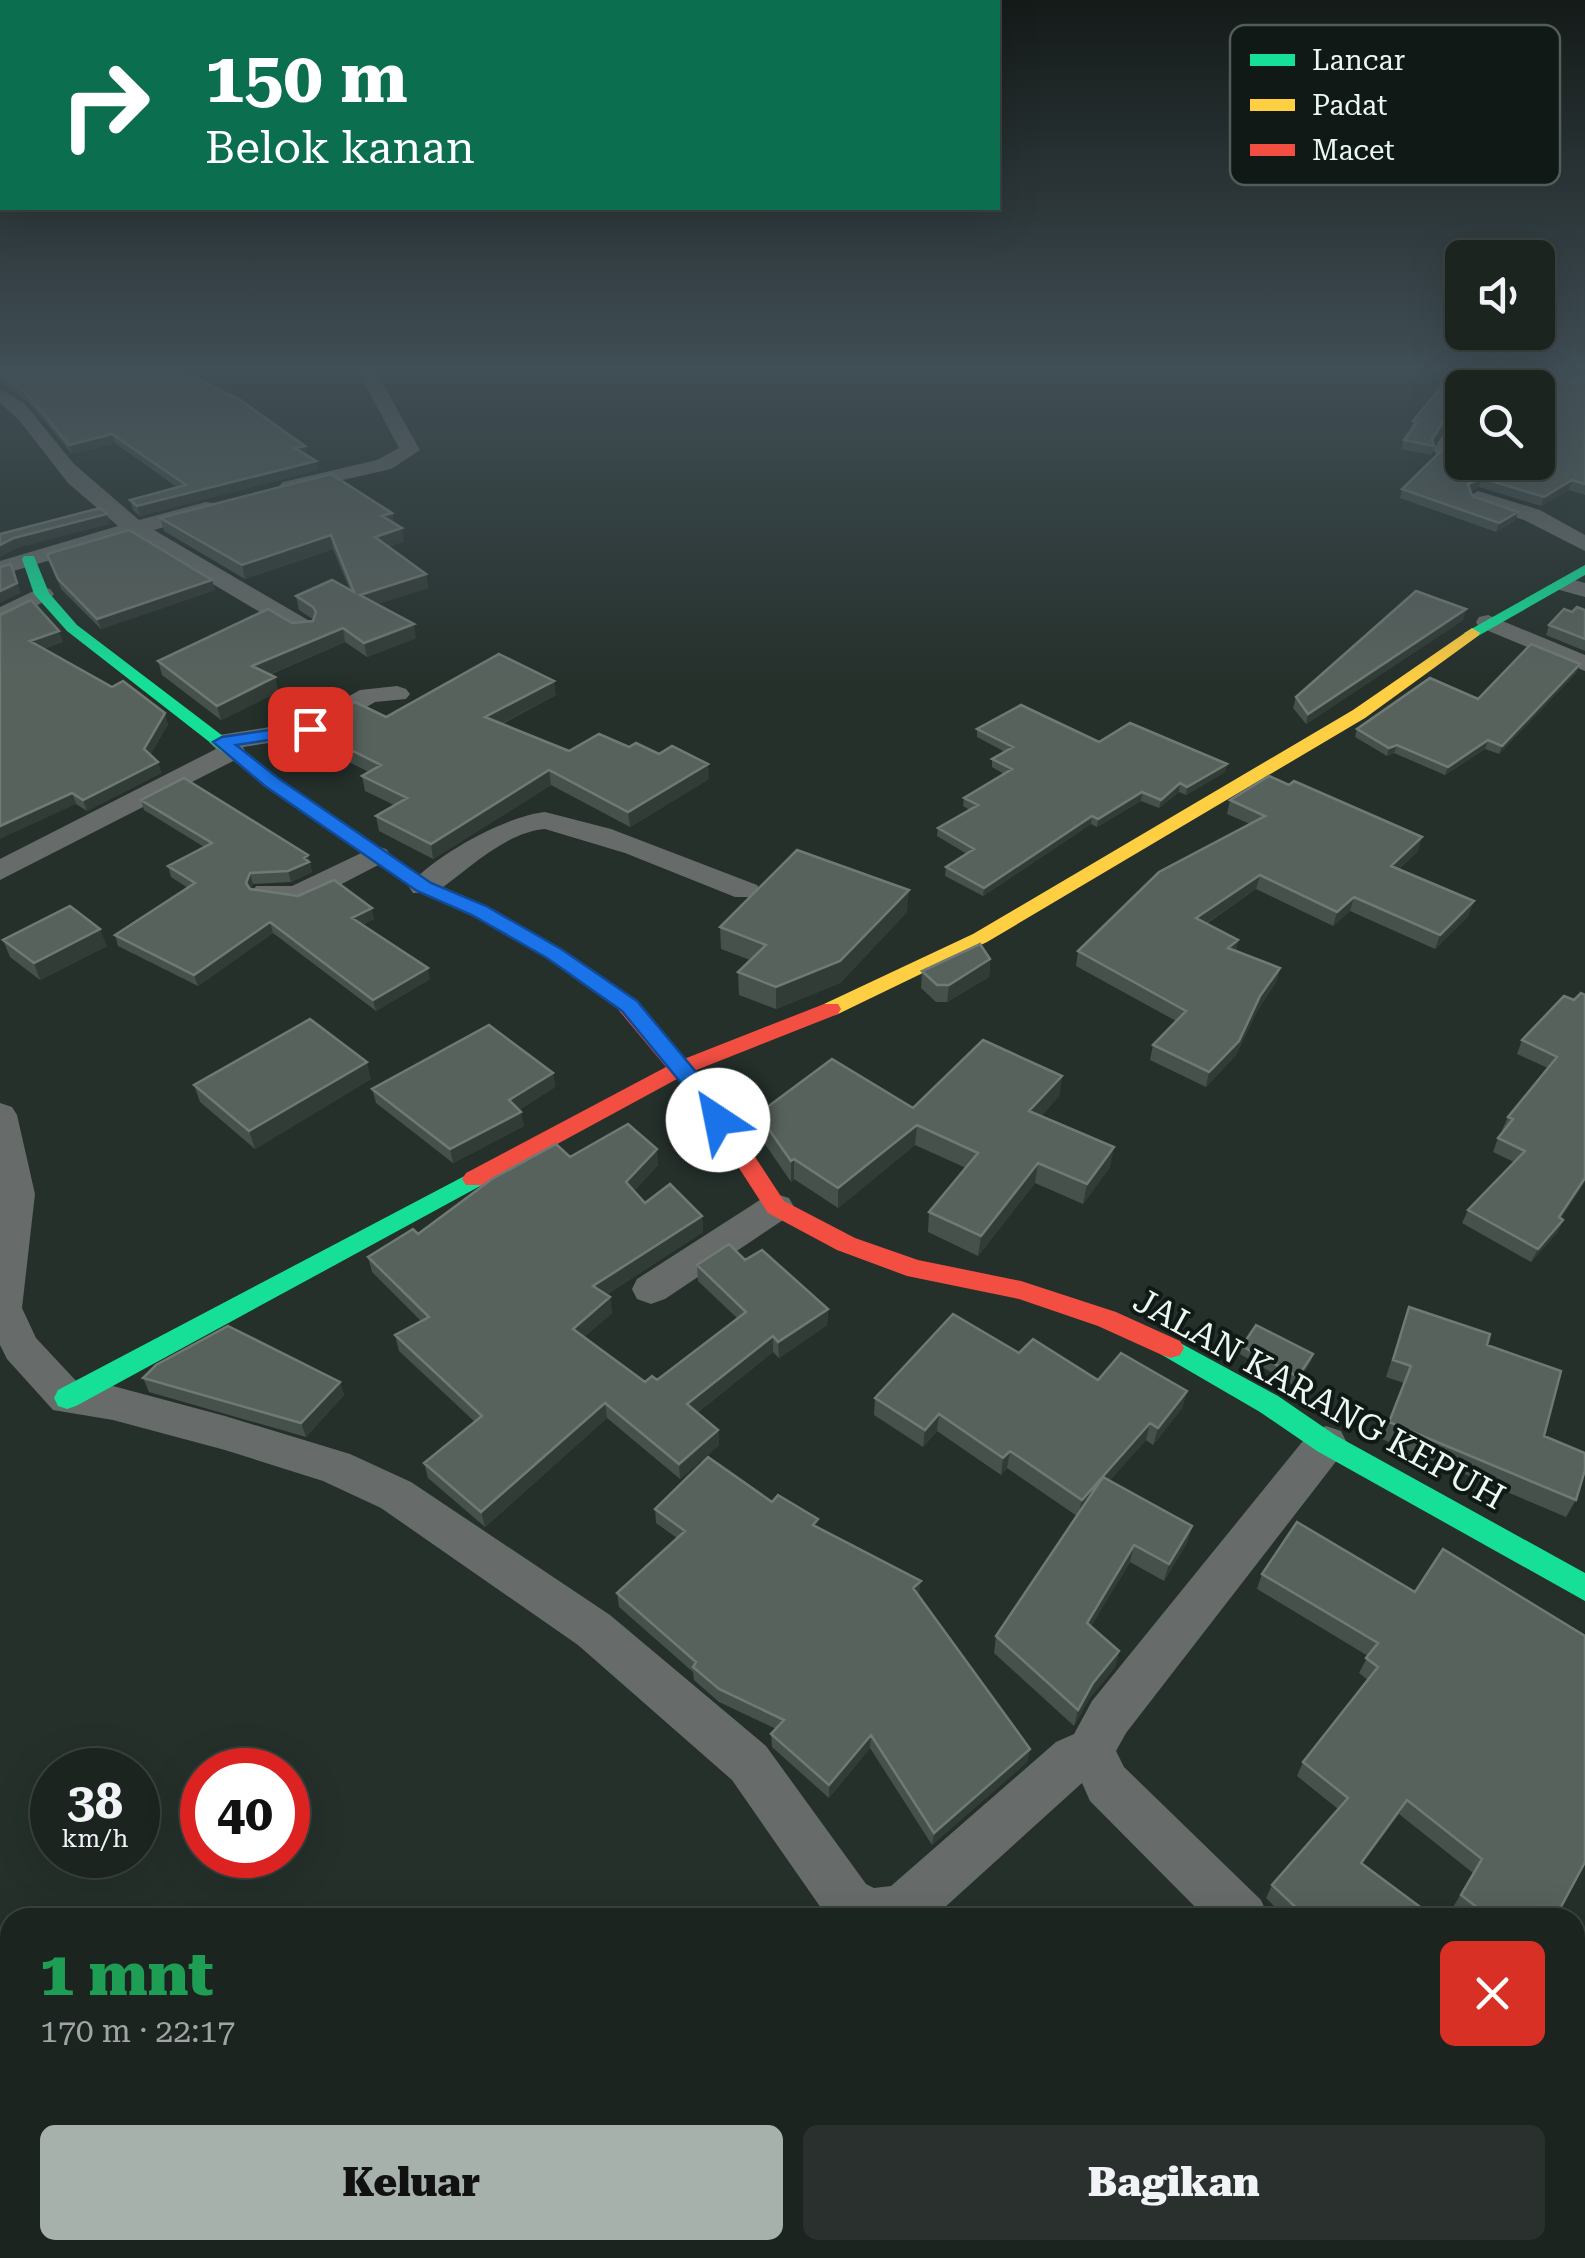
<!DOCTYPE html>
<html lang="id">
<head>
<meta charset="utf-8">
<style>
  body { margin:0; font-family:"Roboto Serif",serif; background:#29302d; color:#f1f3f6; height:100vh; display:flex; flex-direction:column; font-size:38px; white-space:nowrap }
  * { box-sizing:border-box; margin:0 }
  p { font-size:32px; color:#a0a4a5 }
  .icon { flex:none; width:55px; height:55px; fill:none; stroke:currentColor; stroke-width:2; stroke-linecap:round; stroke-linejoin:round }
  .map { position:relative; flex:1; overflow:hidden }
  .panel { position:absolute; left:0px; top:1908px; width:1585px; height:352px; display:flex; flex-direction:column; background:#1c2420; border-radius:30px 30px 0 0; box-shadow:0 10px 40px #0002,0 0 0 2px #3a413e }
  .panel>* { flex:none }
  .top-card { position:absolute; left:0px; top:0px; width:1000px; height:210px; box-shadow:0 10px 40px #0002,0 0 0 2px #3a413e; background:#0b6e4f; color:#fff; overflow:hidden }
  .tools { position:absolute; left:1445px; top:240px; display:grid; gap:20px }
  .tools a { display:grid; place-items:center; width:110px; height:110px; border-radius:15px; background:#1c2420; box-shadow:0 10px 40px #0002,0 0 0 2px #3a413e; font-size:50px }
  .speed { position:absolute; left:30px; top:1748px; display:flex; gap:20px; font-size:50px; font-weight:700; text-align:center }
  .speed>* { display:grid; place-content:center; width:130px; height:130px; border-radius:50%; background:#1c2420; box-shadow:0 10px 40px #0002,0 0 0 2px #3a413e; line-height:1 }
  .speed small { font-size:25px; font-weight:400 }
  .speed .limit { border:15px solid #d22; background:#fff; color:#111 }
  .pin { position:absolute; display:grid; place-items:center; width:85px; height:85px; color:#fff; margin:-42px; border-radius:20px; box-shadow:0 5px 15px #0006 }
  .me { position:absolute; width:110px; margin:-55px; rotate:326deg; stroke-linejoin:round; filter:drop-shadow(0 0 8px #0008) }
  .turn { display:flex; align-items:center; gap:35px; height:210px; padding:0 40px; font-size:45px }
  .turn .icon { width:130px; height:130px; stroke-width:2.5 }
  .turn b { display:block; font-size:70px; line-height:85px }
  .round { display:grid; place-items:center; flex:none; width:105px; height:105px; border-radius:15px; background:#29302d }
  .headline { display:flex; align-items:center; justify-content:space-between; height:170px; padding:0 40px }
  h1 { font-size:60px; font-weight:800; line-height:75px; color:#1e9e55 }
  .primary-button { display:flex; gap:20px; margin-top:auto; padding:20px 40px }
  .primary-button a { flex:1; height:115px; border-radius:15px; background:#a6b1ac; color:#111; font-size:40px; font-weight:800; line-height:115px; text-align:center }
  .primary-button a+a { background:#29302d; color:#f1f3f6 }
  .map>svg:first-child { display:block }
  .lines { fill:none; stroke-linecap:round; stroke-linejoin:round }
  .street { fill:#676c6a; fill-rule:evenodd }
  .fast { fill:#16e098; fill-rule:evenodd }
  .slow { fill:#ffcf43; fill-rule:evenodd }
  .jam { fill:#f24e42; fill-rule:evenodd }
  .wall { fill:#46514b }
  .shaded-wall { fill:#323c37 }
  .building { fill:#58625d; stroke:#6f7a74; stroke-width:2.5 }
  .route { fill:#1a73e8; stroke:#114b97; stroke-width:2.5 }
  .labels { text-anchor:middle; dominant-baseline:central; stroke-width:8; stroke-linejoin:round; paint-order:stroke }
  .street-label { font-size:35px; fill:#ebf7f1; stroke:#111916 }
  .key { fill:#111916; stroke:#525c58; stroke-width:2.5 }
  .key-label { font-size:28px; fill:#ebf7f1 }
</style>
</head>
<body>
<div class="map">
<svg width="1585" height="2258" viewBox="0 0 1585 2258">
  <rect width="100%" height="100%" fill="#25302b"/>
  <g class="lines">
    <!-- street -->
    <path class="street" d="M364 366H382L378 375 420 450 391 469 290 492 283 490 279 486 283 482 377 460 399 448 360 375Z
      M1489 366H1507L1494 388H1475Z
      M1508 366H1545L1585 373V385L1517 372Z
      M0 389 25 404 74 464 139 520 206 502 214 503 217 508 214 513 154 530 313 623 316 628 313 633H295L132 536 0 575V561L118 526 68 483 19 420 0 403Z
      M1462 414C1463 429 1462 451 1443 456L1436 454 1433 450 1455 416Z
      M1478 491 1540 510 1585 535V551L1524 520 1470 502 1467 497Z
      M1564 577 1585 583V597L1556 589 1552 584Z
      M42 587 50 589 54 594 50 599 0 623V607Z
      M1488 615 1585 655V671L1479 627 1476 622 1479 617Z
      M397 686 406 689 410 694 406 699 375 702 319 735 243 747 245 751 241 757 0 880V859L216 749 209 742 213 736 303 722 360 690Z
      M545 812 611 829 757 885 761 891 757 897H735L625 853 545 829C505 832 467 871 435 893H413L409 887C430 857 509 815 545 812Z
      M376 846 386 849 391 855 386 861 307 902C290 906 273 902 256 898L252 892 256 886H292Z
      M0 1103 12 1107 17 1115 35 1194 22 1308 36 1338 78 1383 113 1386 225 1416 350 1454 411 1482 610 1615 766 1746 866 1884 874 1888 891 1886 1056 1742 1074 1734 1092 1701 1311 1431 1326 1426 1341 1431 1347 1443 1341 1455 1126 1733 1116 1751 1124 1767 1261 1900 1269 1918H1206L1090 1801 1082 1783 933 1918H828L732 1780 578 1645 381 1508 323 1481 225 1450 113 1420 53 1410 7 1359 0 1345Z
      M776 1194 789 1198 794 1207 789 1216 665 1299 651 1304 637 1299 632 1289 637 1279 763 1198Z
      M1575 2150 1585 2154V2215L1575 2211Z"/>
    <!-- fast -->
    <path class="fast" d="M24 556H34L49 593 77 625 278 778 431 883 486 907 561 950 628 996 631 1001 628 1006H614L547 958 472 915 417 891 266 786 67 631 34 594 22 559Z
      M1585 565V575L1478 636 1464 633Z
      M474 1171 482 1173 486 1179 482 1185 76 1406 67 1409 58 1406 54 1398 58 1390Z
      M1171 1338 1278 1396 1335 1435 1585 1573V1601L1317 1451 1260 1412 1162 1355 1158 1348 1162 1341Z"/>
    <!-- slow -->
    <path class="slow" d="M1472 628 1480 633 1478 636 1365 718 987 942 838 1014 831 1016 821 1009 824 1004 973 934 1353 710Z"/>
    <!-- jam -->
    <path class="jam" d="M621 994 628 996 684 1059 824 1004H838L841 1009 838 1014 694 1071 711 1090 784 1201 855 1238 918 1260 1021 1281 1116 1312 1180 1341 1184 1348 1180 1355 1171 1358 1162 1355 1098 1326 1019 1299 907 1276 837 1250 768 1213 695 1100 677 1079 482 1185H466L462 1179 466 1173 666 1067 611 1001Z"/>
  </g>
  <!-- wall -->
  <path class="wall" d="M0 366 306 455 318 470 140 516 133 510 130 500 178 488 115 443 72 454 28 402 0 382Z
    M1479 375 1476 380 1477 383 1574 384 1585 381V495L1569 490 1541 506 1479 487 1470 492 1472 496 1515 521 1496 532 1400 498 1402 489 1538 462 1462 388V411L1452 414 1433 442 1434 446 1432 455 1401 449 1404 440 1410 430 1413 421Z
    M392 513 394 523 404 541 389 547 426 574 428 588 377 604 416 638 367 657 345 642 269 675 275 677 278 692 221 720 162 675 158 661 292 623 313 621 314 620 299 610 296 596 350 590 333 549 245 579 164 531 160 518Z
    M47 554 212 580 215 590 101 629 61 589Z
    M1585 610V651L1546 635 1549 625 1572 612Z
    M0 615 63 642 43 649 168 724 150 755 158 762 161 773 87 811 76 804Z
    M1463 620 1306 724 1293 708 1296 697Z
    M1577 672 1499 754 1485 749 1445 775 1394 753 1387 756 1355 737 1357 729Z
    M556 695 502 724 569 751 629 747 709 779 630 827 551 785 433 859 379 831 376 816 394 805 365 791 362 776 369 772 308 742 305 727Z
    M977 729 1099 742 1227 764 1225 772 1186 795 1179 792 1159 808 1141 801 1097 827 1091 824 983 896 945 876 946 867 967 854 937 836 938 828 970 810 963 806 964 798 1004 774 992 767V759L1005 752 977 737Z
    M141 800 308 855 312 872 291 882 253 884 251 889 374 919 362 925 430 979 376 1011 273 933 198 986 118 946 115 935 188 888 171 877 168 866 204 847 144 810Z
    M1230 800 1418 851 1399 869 1469 915 1435 949 1350 911 1333 926 1256 889 1206 924 1238 940 1236 951 1280 968 1276 982 1257 1011 1236 1055 1206 1087 1150 1060 1153 1045 1176 1021 1076 966 1078 951 1250 824 1227 814Z
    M907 912 840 983 776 1009 739 995 738 972 750 960 721 949 720 927Z
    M3 940 107 946 40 980 10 957Z
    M990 959 989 977 947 1002H936L921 988 922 971Z
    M1564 996 1561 1218 1563 1220 1557 1233 1531 1262 1462 1223 1468 1210 1514 1162 1493 1152 1498 1138 1504 1131 1502 1130 1508 1117 1548 1068 1517 1054 1522 1040Z
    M553 1073 555 1087 519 1110 524 1126 453 1163 376 1103 372 1089Z
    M1062 1076 1059 1096 1041 1116 1110 1167 1083 1204 1035 1183 978 1256 928 1232 929 1212 966 1168 915 1145 838 1208 794 1179 791 1182 758 1134V1114L913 1108Z
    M371 1079 255 1149 200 1102 194 1085Z
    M570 1157 658 1165 634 1191 645 1203 702 1216 703 1232 606 1295 610 1297 612 1313 584 1337 645 1382 657 1380 737 1318 698 1281 697 1265 745 1260 828 1309 827 1325 779 1358 773 1352 697 1413 718 1430 719 1445 680 1479 607 1418 485 1527 428 1478 424 1463 475 1422 399 1351 395 1335 421 1321 372 1272 368 1257 418 1234Z
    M1409 1307 1487 1345 1544 1436 1576 1500 1566 1517 1382 1439 1404 1383 1386 1377Z
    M1242 1346 1313 1354 1310 1363 1295 1386 1240 1354Z
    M1019 1353 1098 1380 1187 1391 1182 1408 1153 1445 1146 1440 1110 1480 1192 1526 1187 1543 1164 1581 1130 1562 1091 1626 1119 1651 1115 1667 1089 1699 1074 1726 994 1653 996 1636 1077 1516 1007 1468 1001 1475 937 1431 923 1447 874 1415 875 1398Z
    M143 1378 340 1382 344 1395 306 1437 149 1392Z
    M772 1502 817 1528 919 1595 1030 1749 1027 1762 932 1845 870 1748 829 1798 772 1747 771 1734 776 1729 719 1702 694 1680 693 1672 619 1607 617 1593 677 1538 656 1523 655 1509Z
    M1262 1574 1415 1592 1555 1918H1464L1452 1909 1473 1873 1399 1814 1362 1864 1435 1918H1286L1266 1898 1272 1885 1338 1809 1297 1776 1303 1762 1368 1680 1359 1673 1368 1656 1257 1589Z
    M1243 2250H1367L1360 2258H1252Z
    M1567 2250H1575L1585 2258H1563L1564 2253Z"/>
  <!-- shaded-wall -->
  <path class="shaded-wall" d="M1462 403V411L1452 414 1430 448 1432 439 1454 405Z
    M112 434 115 443 72 454 69 445Z
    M305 446 307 455 295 448Z
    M316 461 318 470 140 516 137 506Z
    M1482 478 1479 487 1465 494 1468 484Z
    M1572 480 1569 490 1541 506 1544 497Z
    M1518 512 1515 521 1496 532 1499 523Z
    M392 513 394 526 382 516Z
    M107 514 110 524 17 548 0 557V545L14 538Z
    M402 528 404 541 378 551 375 537Z
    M331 535 333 549 245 579 242 565Z
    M426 574 428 588 363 609 360 595Z
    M212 580 215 590 101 629 97 619Z
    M17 583 21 593 0 603V591Z
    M1466 609 1463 620 1306 724 1308 714Z
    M414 624 416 638 367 657 364 643Z
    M343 628 345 642 256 680 252 666Z
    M59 631 63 642 34 652 30 641Z
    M1580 664 1577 672 1499 754 1502 746Z
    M275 677 278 692 221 720 217 706Z
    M554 681 556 695 487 731 485 717Z
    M165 713 168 724 147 760 144 749Z
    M1488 740 1485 749 1445 775 1448 767Z
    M1397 745 1394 753 1387 756 1389 748Z
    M158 762 161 773 87 811 83 800Z
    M708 764 709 779 630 827 628 812Z
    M1227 764 1225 772 1186 795 1187 787Z
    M549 770 551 785 433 859 431 844Z
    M1180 783 1179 792 1159 808 1161 800Z
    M1142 792 1141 801 1097 827 1098 819Z
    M72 793 76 804 0 839V826Z
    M1092 816 1091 824 983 896 984 888Z
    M1422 837 1418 851 1387 880 1391 866Z
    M308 855 312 872 291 882 288 871Z
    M250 873 253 884 249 894 246 883Z
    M1260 875 1256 889 1193 932 1196 918Z
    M909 890 907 912 840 983 776 1009V987Z
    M1354 897 1350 911 1333 926 1337 912Z
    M1474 901 1469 915 1435 949 1440 935Z
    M372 908 374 919 355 929 352 918Z
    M270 922 273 933 198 986 194 975Z
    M100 929 107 946 40 980 34 963Z
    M1238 940 1235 954 1228 948Z
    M990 959 989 977 947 1002 949 985Z
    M428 968 430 979 376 1011 373 1000Z
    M1280 968 1276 982 1257 1011 1236 1055 1206 1087 1209 1072Z
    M367 1062 371 1079 255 1149 249 1131Z
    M553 1073 555 1087 511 1115 509 1100Z
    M1062 1076 1059 1096 1027 1131 1029 1111Z
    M521 1112 524 1126 453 1163 450 1149Z
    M917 1125 915 1145 838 1208V1188Z
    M1114 1147 1110 1167 1083 1204 1087 1184Z
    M657 1149 658 1165 628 1198 626 1182Z
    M794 1159V1179L791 1182V1161Z
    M1038 1163 1035 1183 978 1256 981 1236Z
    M1585 1178V1182L1553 1231 1559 1217Z
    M702 1216 703 1232 595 1302 593 1286Z
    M1563 1220 1557 1233 1531 1262 1538 1249Z
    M610 1297 612 1313 575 1345 573 1329Z
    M828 1309 827 1325 779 1358 778 1342Z
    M773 1336V1352L688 1420 687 1404Z
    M1313 1354 1310 1363 1295 1386 1298 1377Z
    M340 1382 344 1395 306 1437 301 1423Z
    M1187 1391 1182 1408 1153 1445 1158 1428Z
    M605 1403 607 1418 485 1527 481 1512Z
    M939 1414 937 1431 923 1447 925 1430Z
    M1150 1423 1146 1440 1078 1516 1082 1500Z
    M718 1430 719 1445 680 1479 679 1464Z
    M1010 1451 1007 1468 1001 1475 1003 1458Z
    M1192 1526 1187 1543 1164 1581 1169 1564Z
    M1134 1545 1130 1562 1083 1639 1087 1623Z
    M921 1581 919 1595 912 1601 913 1588Z
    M1119 1651 1115 1667 1089 1699 1074 1726 1078 1710 1093 1683Z
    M871 1735 870 1748 829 1798V1785Z
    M1030 1749 1027 1762 932 1845 934 1833Z
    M1407 1800 1399 1814 1353 1877 1361 1863Z
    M517 2250H528L523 2258H512Z"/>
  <!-- building -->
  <path class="building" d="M0 366H170L239 399 305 446 295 448 316 461 137 506 130 500 186 485 112 434 69 445 25 392 0 375Z
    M1458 366 1481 367 1474 377 1477 383H1496L1506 371 1574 384 1585 381V484L1572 480 1544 497 1482 478 1468 484 1472 496 1518 512 1499 523 1402 489 1442 450 1460 442 1462 436V462H1538V388H1462V403L1454 405 1432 439 1434 446 1404 440 1417 422 1413 421Z
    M331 474 392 513 382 516 402 528 375 537 426 574 360 595 414 624 364 643 343 628 252 666 275 677 217 706 158 661 268 609 292 623 313 621 316 612 313 607 296 596 332 580 354 592 331 535 242 565 160 518Z
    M100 508 107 514 14 538 0 545V534Z
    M129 530 212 580 97 619 58 579 47 554Z
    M11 564 17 583 0 591V567Z
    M1416 591 1466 609 1308 714 1296 697Z
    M31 600 59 631 30 641 112 687 123 681 165 713 144 749 158 762 83 800 72 793 0 826V615Z
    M1577 607 1585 610V639L1549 625 1564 609 1572 612Z
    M1531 644 1580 664 1502 746 1488 740 1448 767 1397 745 1389 748 1357 729 1430 678 1478 699Z
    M499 654 554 681 485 717 569 751 599 734 629 747 636 743 659 754 672 746 708 764 628 812 549 770 431 844 376 816 407 798 362 776 381 765 305 727 355 702 386 717Z
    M1021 705 1099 742 1130 723 1227 764 1187 787 1180 783 1161 800 1142 792 1098 819 1092 816 984 888 946 867 974 849 938 828 978 805 964 798 1012 769 992 759 1013 747 977 729Z
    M1269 776 1289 785 1294 781 1422 837 1391 866 1474 901 1440 935 1354 897 1337 912 1260 875 1196 918 1238 940 1228 948 1280 968 1260 996 1239 1041 1209 1072 1153 1045 1186 1011 1078 951 1159 872 1265 816 1230 800Z
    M184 778 308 855 304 858 309 862 288 871 250 873 246 883 250 889 298 896 334 880 372 908 352 918 428 968 373 1000 270 922 194 975 115 935 195 883 168 866 212 843 141 800Z
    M797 850 909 890 840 961 776 987 738 972 766 945 720 927Z
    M70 906 100 929 34 963 3 940Z
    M980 944 990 959 949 985H937L922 971Z
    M1581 993 1585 995V1178L1559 1217 1563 1220 1538 1249 1468 1210 1525 1151 1498 1138 1513 1119 1508 1117 1557 1057 1522 1040 1564 996 1574 1000Z
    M310 1019 367 1062 249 1131 194 1085Z
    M489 1025 553 1073 509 1100 521 1112 450 1149 372 1089Z
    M983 1040 1062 1076 1029 1111 1114 1147 1087 1184 1038 1163 981 1236 929 1212 978 1153 917 1125 838 1188 794 1159 791 1161 758 1114 832 1059 913 1108Z
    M628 1124 657 1149 626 1182 645 1203 670 1184 702 1216 593 1286 610 1297 573 1329 645 1382 652 1376 657 1380 746 1312 697 1265 729 1244 745 1260 762 1250 828 1309 778 1342 773 1336 687 1404 718 1430 679 1464 605 1403 481 1512 424 1463 482 1416 395 1335 429 1317 368 1257 413 1229 418 1234 492 1179 556 1144 570 1157Z
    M1409 1307 1490 1334 1487 1345 1561 1371 1544 1436 1585 1453V1470L1576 1500 1389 1422 1411 1366 1393 1360Z
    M953 1314 1019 1353 1033 1339 1098 1380 1121 1353 1187 1391 1158 1428 1150 1423 1082 1500 1010 1451 1003 1458 939 1414 925 1430 875 1398Z
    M1256 1325 1313 1354 1298 1377 1242 1346Z
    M228 1326 340 1382 301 1423 143 1378 156 1365Z
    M708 1457 772 1502 778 1495 818 1519 813 1525 921 1581 913 1588 1030 1749 934 1833 871 1735 829 1785 771 1734 784 1720 719 1689 693 1667 696 1662 617 1593 685 1531 655 1509Z
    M1103 1477 1192 1526 1169 1564 1134 1545 1087 1623 1119 1651 1093 1683 1078 1710 996 1636Z
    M1297 1522 1415 1592 1443 1549 1585 1636V1862L1555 1918H1491L1461 1895 1482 1859 1407 1800 1361 1863 1435 1918H1307L1272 1885 1348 1798 1303 1762 1378 1667 1366 1658 1378 1643 1262 1574Z
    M10 2043V2250H152L153 2252 206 2250H517L512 2258H0V2053Z
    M1253 2250H1367L1360 2258H1261Z
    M1431 2250H1456L1465 2258H1427Z
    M1570 2250H1575L1585 2255V2258H1569Z"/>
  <!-- sky -->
  <linearGradient id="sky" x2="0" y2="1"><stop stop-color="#141a18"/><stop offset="0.54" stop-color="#404e55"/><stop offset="1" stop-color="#404e55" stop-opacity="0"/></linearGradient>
  <rect width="1585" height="682" fill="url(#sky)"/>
  <!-- route -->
  <path class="route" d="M310 724 316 725V733L236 745 278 778 431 883 486 906 561 949 637 1001 711 1090 729 1120 726 1126H710L695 1100 622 1011 547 958 472 915 417 891 265 786 213 742 222 737Z"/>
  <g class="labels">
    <!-- street labels -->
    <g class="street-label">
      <text transform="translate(1319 1399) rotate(29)">JALAN KARANG KEPUH</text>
    </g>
  </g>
  <!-- legend -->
  <rect x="1230" y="25" width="330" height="160" rx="15" class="key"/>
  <rect x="1250" y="54" width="45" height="12" fill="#16e098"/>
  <rect x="1250" y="99" width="45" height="12" fill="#ffcf43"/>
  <rect x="1250" y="144" width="45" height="12" fill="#f24e42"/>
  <g class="key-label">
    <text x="1312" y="70">Lancar</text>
    <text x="1312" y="115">Padat</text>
    <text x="1312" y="160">Macet</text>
  </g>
</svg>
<div class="tools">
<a><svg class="icon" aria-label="sound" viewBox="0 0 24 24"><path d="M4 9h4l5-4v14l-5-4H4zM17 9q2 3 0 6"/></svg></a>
<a><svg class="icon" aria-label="search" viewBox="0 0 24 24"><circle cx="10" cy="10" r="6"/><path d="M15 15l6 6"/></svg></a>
</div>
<div class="speed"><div>38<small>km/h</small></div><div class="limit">40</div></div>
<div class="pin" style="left:310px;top:729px;background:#d93025"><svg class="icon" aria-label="arrive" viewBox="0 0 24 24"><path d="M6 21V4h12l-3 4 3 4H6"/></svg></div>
<svg class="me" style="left:718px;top:1120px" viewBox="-20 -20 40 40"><circle r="19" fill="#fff"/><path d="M0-13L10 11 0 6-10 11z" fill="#1a73e8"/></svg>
<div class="top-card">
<div class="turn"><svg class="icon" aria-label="right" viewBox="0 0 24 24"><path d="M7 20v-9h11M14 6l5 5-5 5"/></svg><div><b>150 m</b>Belok kanan</div></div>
</div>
<section class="panel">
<div class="headline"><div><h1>1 mnt</h1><p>170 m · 22:17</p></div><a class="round" style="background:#d93025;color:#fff"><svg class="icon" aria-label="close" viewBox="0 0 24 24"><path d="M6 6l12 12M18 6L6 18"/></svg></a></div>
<div class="primary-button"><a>Keluar</a><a>Bagikan</a></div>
</section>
</div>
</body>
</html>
